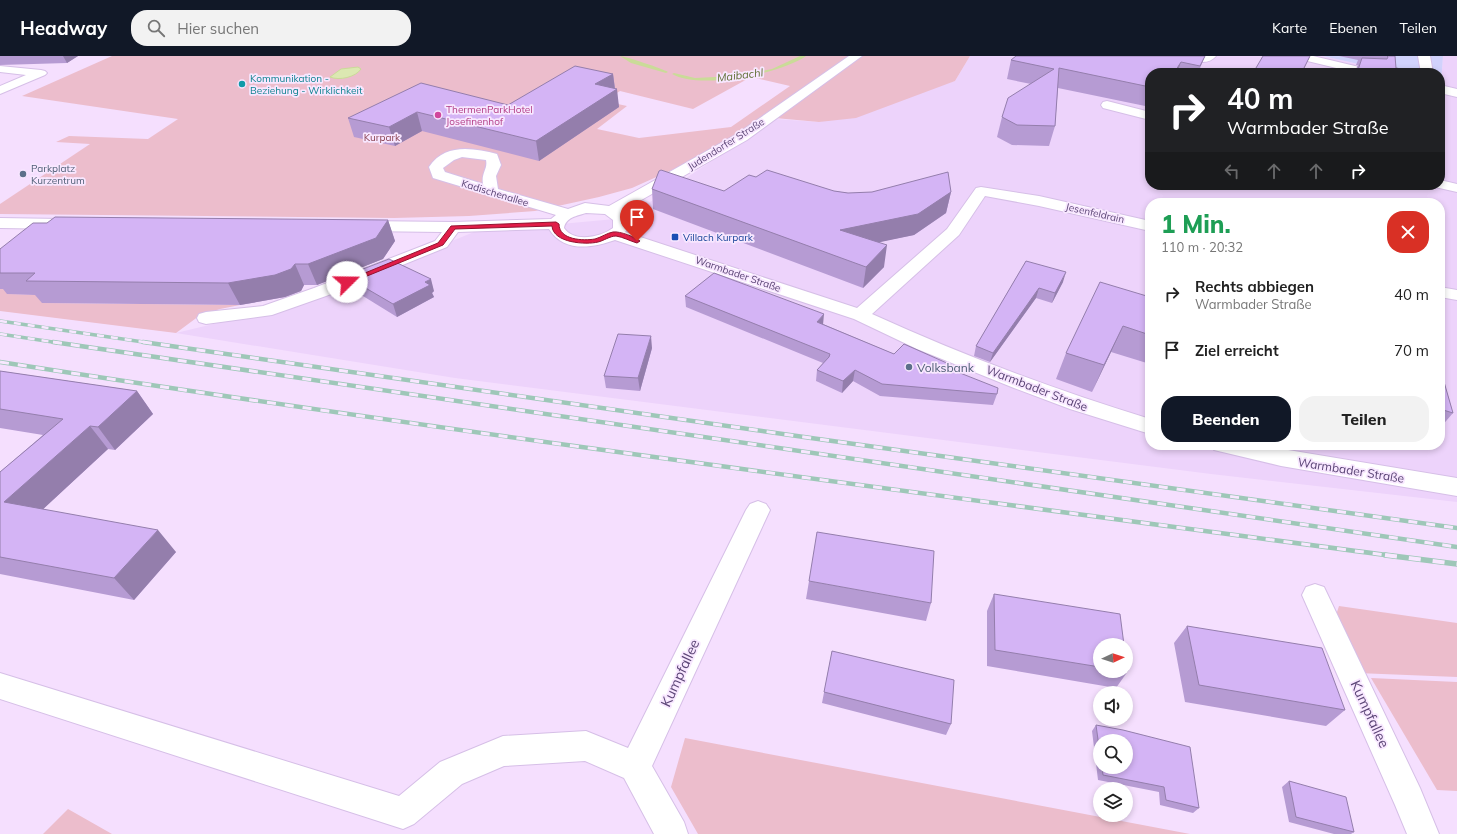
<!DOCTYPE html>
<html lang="de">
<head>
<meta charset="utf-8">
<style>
  body { margin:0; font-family:Mulish,sans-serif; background:#f2f2f2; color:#222; height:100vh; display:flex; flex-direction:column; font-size:15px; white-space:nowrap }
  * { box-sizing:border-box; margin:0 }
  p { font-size:13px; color:#767676 }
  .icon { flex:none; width:22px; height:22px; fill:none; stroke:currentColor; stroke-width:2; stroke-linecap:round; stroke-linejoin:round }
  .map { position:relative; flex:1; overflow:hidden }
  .drawer { position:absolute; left:1145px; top:142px; width:300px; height:252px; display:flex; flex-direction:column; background:#fff; border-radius:16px; box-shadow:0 2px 6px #0003 }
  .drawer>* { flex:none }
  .guide { position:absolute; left:1145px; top:12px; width:300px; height:122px; border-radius:16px; box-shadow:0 2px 6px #0003; background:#202124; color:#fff; overflow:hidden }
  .needle { width:26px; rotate:86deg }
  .buttons { position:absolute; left:1093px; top:582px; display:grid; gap:8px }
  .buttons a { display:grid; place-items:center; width:40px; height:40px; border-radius:50%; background:#fff; box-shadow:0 2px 6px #0003; font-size:20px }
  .pin { position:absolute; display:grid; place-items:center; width:34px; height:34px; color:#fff; margin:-41px -17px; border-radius:50% 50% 50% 0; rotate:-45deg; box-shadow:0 0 4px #0007 }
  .pin .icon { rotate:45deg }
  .me { position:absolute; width:44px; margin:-22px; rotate:68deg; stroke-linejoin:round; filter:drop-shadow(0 0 3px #0008) }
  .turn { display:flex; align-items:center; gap:14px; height:84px; padding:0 16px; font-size:18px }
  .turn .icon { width:52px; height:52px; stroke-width:2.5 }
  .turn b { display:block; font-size:28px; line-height:34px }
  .lanes { display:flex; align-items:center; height:38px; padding:0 16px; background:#0003; justify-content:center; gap:20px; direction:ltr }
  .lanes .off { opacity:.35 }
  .round { display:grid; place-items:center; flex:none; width:42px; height:42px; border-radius:16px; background:#f2f2f2 }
  .headline { display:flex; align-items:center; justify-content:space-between; height:68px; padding:0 16px }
  h1 { font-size:24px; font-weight:800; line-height:30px; color:#1e9e55 }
  .primary-button { display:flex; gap:8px; margin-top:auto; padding:8px 16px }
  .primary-button a { flex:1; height:46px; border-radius:16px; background:#111827; color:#fff; font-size:16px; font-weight:800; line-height:46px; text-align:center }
  .primary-button a+a { background:#f2f2f2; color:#222 }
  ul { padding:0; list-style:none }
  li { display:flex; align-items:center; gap:12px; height:56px; padding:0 16px }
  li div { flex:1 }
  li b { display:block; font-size:15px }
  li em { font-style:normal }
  header { display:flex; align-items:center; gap:24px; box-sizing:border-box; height:56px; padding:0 20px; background:#111827; color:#fff }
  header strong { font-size:19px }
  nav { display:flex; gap:22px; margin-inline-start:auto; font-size:14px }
  .search { width:280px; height:36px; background:#f2f2f2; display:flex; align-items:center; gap:10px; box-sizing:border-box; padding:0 14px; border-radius:16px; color:#767676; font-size:15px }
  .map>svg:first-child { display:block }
  .residential { fill:#edd3fb; fill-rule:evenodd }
  .medical { fill:#d1d2fc }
  .green { fill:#ecbdcc; fill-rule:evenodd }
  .water { fill:#dce8b2; stroke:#cadb98 }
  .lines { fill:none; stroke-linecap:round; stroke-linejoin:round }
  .stream { fill:#cadb98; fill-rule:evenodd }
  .minor-casing { stroke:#d6bfe7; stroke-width:2 }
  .minor { fill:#fff; fill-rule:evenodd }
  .rail-far2-casing { stroke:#9ec7b8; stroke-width:3.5 }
  .rail-far1-casing { stroke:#9ec7b8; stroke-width:4.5 }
  .rail-casing { stroke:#9ec7b8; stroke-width:5.5 }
  .rail-far2 { stroke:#f8e7ff; stroke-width:2.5; stroke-dasharray:7; stroke-linecap:butt }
  .rail-far1 { stroke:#f8e7ff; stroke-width:3; stroke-dasharray:9; stroke-linecap:butt }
  .rail { stroke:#f8e7ff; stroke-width:4; stroke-dasharray:12; stroke-linecap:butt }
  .wall { fill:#b69bd3; fill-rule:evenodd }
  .shaded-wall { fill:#947eac }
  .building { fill:#d4b4f5; stroke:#947eac }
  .route { fill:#e11d48; stroke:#92132f }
  .culture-dot { fill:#0f9aa8; stroke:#f8e7ff; stroke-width:1.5 }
  .hotel-dot { fill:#d1479c; stroke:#f8e7ff; stroke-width:1.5 }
  .service-dot { fill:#5c6f8a; stroke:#f8e7ff; stroke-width:1.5 }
  .transit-dot { fill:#1a4fb4; stroke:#f8e7ff; stroke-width:1.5 }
  .labels { text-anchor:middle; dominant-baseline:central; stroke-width:3.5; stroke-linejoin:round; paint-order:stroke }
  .far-culture-label { font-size:10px; fill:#0d838f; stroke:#f8e7ff; text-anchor:start }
  .far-hotel-label { font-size:10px; fill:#b23c85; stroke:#f8e7ff; text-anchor:start }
  .far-park-label { font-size:10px; fill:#894150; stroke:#f8e7ff }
  .far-street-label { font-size:10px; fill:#5b4576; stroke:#f8e7ff }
  .far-service-label { font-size:10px; fill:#4e5e75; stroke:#f8e7ff; text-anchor:start }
  .far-transit-label { font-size:10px; fill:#164399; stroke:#f8e7ff; text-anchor:start }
  .far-water-label { font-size:11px; font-style:italic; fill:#5f6f33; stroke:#f8e7ff }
  .service-label { font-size:12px; fill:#4e5e75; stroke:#f8e7ff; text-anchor:start }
  .street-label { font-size:12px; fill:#5b4576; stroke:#f8e7ff }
  .near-street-label { font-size:14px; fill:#5b4576; stroke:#f8e7ff }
</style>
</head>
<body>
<header>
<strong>Headway</strong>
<div class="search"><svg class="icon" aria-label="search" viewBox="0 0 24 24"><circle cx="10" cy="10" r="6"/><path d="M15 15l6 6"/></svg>Hier suchen</div>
<nav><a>Karte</a><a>Ebenen</a><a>Teilen</a></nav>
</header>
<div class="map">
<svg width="1457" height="778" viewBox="0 0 1457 778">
  <rect width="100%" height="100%" fill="#f5dffe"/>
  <!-- residential -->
  <path class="residential" d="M970 0H1323L1398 17H1150V129H1440V27H1441L1443 0H1457V446L1211 418 455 322 176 277 300 247 474 176 626 162 775 63 819 66 955 25ZM1150 147H1440V389H1150Z"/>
  <!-- medical -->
  <path class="medical" d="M1323 0H1443L1441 27H1440V17H1398Z"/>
  <!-- green -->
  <path class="green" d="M112 0H970L955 25 856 62 819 66 764 61 692 105 632 132 599 141 535 155 469 160 394 162 0 158V148L90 88 56 86 69 80 148 83 178 63 22 40ZM751 21 790 30 731 71 639 82 597 73 627 50 604 45 620 35 693 53Z
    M0 233H12L8 238 51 239 42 247 240 249 220 253 199 260 176 277 0 255Z
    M1339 550 1457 567V621L1357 617 1335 562Z
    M1371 622 1457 626V735L1437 734Z
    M685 682 1190 778H698L671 731Z
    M68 753 112 778H43Z"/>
  <!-- water -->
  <path class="water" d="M358 11 361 13C356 21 339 25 330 21L341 13Z"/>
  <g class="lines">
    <!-- stream -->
    <path class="stream" d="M620 0C624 0 664 13 668 16L666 17 631 7Z
      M800 0H806C781 18 699 34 672 18L674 17 695 22 735 20 772 13Z"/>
    <!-- minor casing -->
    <g class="minor-casing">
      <path id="minor" d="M849 0H862L747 84 622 155 629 164 628 172 625 176 857 252 947 173 976 132 981 131 1039 140 1150 165V175L1039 150 985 140 959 179 872 258C962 299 1055 334 1150 363V378L1070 353 1014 332 917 293 854 263 615 184C592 192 564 197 549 173L458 176 447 191 326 240 272 259 206 268 199 266 197 262 199 258 206 256 263 250 314 232 435 185 442 176 361 175 355 173 353 170 355 167 361 165 453 166 551 163 556 159 433 122 429 111C445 87 473 92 497 98L501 109 496 120 498 133 568 153 585 147 609 150 737 78ZM462 101 486 104C488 113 481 117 483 128L445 116 443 112 454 104ZM586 157 605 158 613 164V172C601 181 574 187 564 172 566 161 577 160 586 157Z
        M1181 0H1216C1208 10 1194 5 1183 2Z
        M1293 0H1313L1376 15 1378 17H1357L1295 2Z
        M1418 0H1430L1433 17H1421Z
        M0 10 41 14 45 15 47 17 45 19 0 38V30L26 19 0 16Z
        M1440 29 1457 33V41L1440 37Z
        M1107 45 1150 56V64L1103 52 1101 49 1103 46Z
        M1440 124 1457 128V136L1435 131 1433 129H1440Z
        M0 162 62 163 68 165 70 168 68 171 62 173 0 172Z
        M1440 231 1457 234V244L1440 241Z
        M1211 389H1258L1457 422V440L1281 410 1214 394Z
        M758 445 766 448 770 454 652 710 684 766 688 778H654L624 722 585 705 504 710 462 728 414 768 403 773 0 643V617L399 740 440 706 503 680 586 675 628 692 746 454 750 448Z
        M1315 528 1324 531 1420 732 1439 778H1407L1395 749 1302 539 1306 531Z"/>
    </g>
    <!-- minor -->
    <use href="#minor" class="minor"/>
    <!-- rail-far2 casing -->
    <g class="rail-far2-casing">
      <path id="rail-far2" d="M0 265 150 287
        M0 278 59 287"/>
    </g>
    <!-- rail-far1 casing -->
    <g class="rail-far1-casing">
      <path id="rail-far1" d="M53 286 1457 491
        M143 286 811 382 1457 472
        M0 306C463 378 928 438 1393 500"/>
    </g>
    <!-- rail casing -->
    <g class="rail-casing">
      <path id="rail" d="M1385 499 1457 508"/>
    </g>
    <!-- rail-far2 -->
    <use href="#rail-far2" class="rail-far2"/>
    <!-- rail-far1 -->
    <use href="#rail-far1" class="rail-far1"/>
    <!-- rail -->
    <use href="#rail" class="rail"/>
  </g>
  <!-- wall -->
  <path class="wall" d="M0 0H78L67 7 0 9Z
    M1205 0 1198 17H1150V51L1058 32 1055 70 1049 90 1012 89 997 81 1002 61 1031 28 1007 23 1011 4Z
    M1310 0 1302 17H1253Z
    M1339 0H1395L1357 17H1354L1358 9H1356L1358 4Z
    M613 18 615 32 619 51 539 105 422 75 395 90 354 81 348 62 508 49Z
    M652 133 724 135H834L848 137 951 136 946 157 914 179 878 186 884 211 863 232 653 153Z
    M388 164 395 185 383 203 317 229H304L301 235 285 241 240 249 42 247 35 239 7 238 3 233H0V193L47 167Z
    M1026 205 1063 226 1052 247 1036 242 990 306 974 300 976 290Z
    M345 220 434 235 432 237 434 241 397 261 350 232Z
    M685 240 823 268 894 298 957 316 997 338 993 349 880 340 853 325 842 337 816 325 817 314 823 307 686 251Z
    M1150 241V308L1111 296 1092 336 1056 323 1066 297Z
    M652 292 640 335 606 332 604 320Z
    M1440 312 1453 357 1440 372Z
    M0 315 137 335 153 358 115 394 108 393 43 453 176 496 134 544 0 518V416L43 379 0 372Z
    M809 525 931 547 926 565 806 543Z
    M994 538 1100 589V615H1128L1116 632 987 610V555Z
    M1187 570 1345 654 1326 670 1185 646 1174 587Z
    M832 595 951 668 946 679 822 647Z
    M1096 669 1199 752 1193 757 1160 749 1159 736 1098 724 1092 675ZM1100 685 1126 711H1100Z
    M1289 725 1354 776 1351 778H1334L1289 766 1282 731Z"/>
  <!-- shaded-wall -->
  <path class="shaded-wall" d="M63 0H78L67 7Z
    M1181 6 1177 17H1174Z
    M613 18 615 34 617 33 619 51 539 105 536 85 595 28Z
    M417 56 422 75 395 90 389 71Z
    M951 136 946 157 914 179 838 195 840 174Z
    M388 164 395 185 383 203 317 229 308 208Z
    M887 189 884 211 863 232 866 211Z
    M295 208 304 229 301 235 285 241 240 249 228 227Z
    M1066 216 1063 226 1052 247 1055 237Z
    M431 223 434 235 432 237 434 241 397 261 393 248 425 226Z
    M1039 232 1036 242 990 306 993 297Z
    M824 258 823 269 817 266Z
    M1123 270 1111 296 1092 336 1104 309Z
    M651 280 652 292 640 335 638 322Z
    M855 314 853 325 842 337 843 325Z
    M137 335 153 358 115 394 98 371Z
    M90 370 108 393 26 469 4 446Z
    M158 474 176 496 134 544 114 522Z"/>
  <!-- building -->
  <path class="building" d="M1016 0H1205L1200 10 1181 6 1174 17H1150V31L1059 12 1055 70 1017 69 1002 61 1008 42 1054 13 1011 4Z
    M1263 0H1310L1303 14 1296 13 1294 17H1253Z
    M1387 0H1395L1396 12 1412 15V17H1357L1362 2 1387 3 1388 1Z
    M575 10 613 18 595 28 617 33 536 85 417 56 389 71 348 62 421 27 508 49Z
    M661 114 724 135 749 119 756 121 767 114 834 135 848 137 872 136 948 116 951 136 918 158 840 174 887 189 866 211 652 133 659 115Z
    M55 161 388 164 376 182 308 208H295L291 213 275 219 228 227 26 225 35 217H0V193L33 167H47Z
    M389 203 431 223 425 226 430 229 393 248 345 220Z
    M1026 205 1066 216 1055 237 1039 232 993 297 976 290Z
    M714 217 824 258 817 266 894 298 904 288 958 312 955 315 998 332 997 338 882 328 855 314 843 325 817 314 829 301 830 298 685 240Z
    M1100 226 1150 241V279L1123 270 1104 309 1066 297Z
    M618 278 651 280 638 322 604 320Z
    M1440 312 1453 357 1440 353Z
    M0 315 137 335 98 371 90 370 4 446 158 474 114 522 0 501V416L63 363 0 353Z
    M817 476 934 495 931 547 809 525Z
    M994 538 1120 558 1124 589H1100V611L995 594Z
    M1187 570 1322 592 1345 654 1199 629Z
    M832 595 954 624 951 668 824 636Z
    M1126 601 1128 615H1126Z
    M1096 669 1123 674 1190 691 1199 752 1166 744 1164 731 1103 719 1102 711H1126V685H1100V698Z
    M1289 725 1346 741 1354 776 1296 761Z"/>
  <!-- route -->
  <path class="route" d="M556 166 559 168C559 184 583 185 595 183 602 181 607 177 613 176 620 175 635 181 640 185L637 187C630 185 623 181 616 180 610 180 603 185 598 186 586 189 553 187 552 170L455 173 443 189 350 227 347 228 343 226 438 187 451 170Z"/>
  <!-- markers -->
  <circle class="culture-dot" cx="242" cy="28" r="4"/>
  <circle class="hotel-dot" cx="438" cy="59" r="4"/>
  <g class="service-dot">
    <circle cx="23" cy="118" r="4"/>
    <circle cx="909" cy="311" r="4"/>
  </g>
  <rect class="transit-dot" x="671" y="177" width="8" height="8" rx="2"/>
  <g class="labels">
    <!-- far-culture labels -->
    <g class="far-culture-label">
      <text x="250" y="22">Kommunikation -<tspan x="250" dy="12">Beziehung - Wirklichkeit</tspan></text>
    </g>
    <!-- far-hotel labels -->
    <g class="far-hotel-label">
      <text x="446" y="53">ThermenParkHotel<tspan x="446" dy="12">Josefinenhof</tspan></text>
    </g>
    <!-- far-park labels -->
    <g class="far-park-label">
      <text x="382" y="81">Kurpark</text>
    </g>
    <!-- far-street labels -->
    <g class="far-street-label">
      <text transform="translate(726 88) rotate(-32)">Judendorfer Straße</text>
      <text transform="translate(495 137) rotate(17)">Kadischenallee</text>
      <text transform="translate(1095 157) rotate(13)">Jesenfeldrain</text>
      <text transform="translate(738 218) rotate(19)">Warmbader Straße</text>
    </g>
    <!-- far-service labels -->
    <g class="far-service-label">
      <text x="31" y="112">Parkplatz<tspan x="31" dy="12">Kurzentrum</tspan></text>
    </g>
    <!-- far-transit labels -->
    <g class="far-transit-label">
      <text x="683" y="181">Villach Kurpark</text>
    </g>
    <!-- far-water labels -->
    <g class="far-water-label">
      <text transform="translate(740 19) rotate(-7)">Maibachl</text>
    </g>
    <!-- service labels -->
    <g class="service-label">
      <text x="917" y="311">Volksbank</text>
    </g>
    <!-- street labels -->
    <g class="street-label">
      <text transform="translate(1037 332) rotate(21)">Warmbader Straße</text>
      <text transform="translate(1351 414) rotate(9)">Warmbader Straße</text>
    </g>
    <!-- near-street labels -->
    <g class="near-street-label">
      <text transform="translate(680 617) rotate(-65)">Kumpfallee</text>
      <text transform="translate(1370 658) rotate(65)">Kumpfallee</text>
    </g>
  </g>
</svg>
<div class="buttons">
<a><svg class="needle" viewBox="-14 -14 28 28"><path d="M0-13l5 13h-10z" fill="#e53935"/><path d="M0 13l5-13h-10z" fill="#767676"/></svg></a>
<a><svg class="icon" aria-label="sound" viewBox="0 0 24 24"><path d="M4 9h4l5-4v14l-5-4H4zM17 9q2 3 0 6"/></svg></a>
<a><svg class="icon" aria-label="search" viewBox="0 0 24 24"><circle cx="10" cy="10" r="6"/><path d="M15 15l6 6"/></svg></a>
<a><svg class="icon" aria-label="layers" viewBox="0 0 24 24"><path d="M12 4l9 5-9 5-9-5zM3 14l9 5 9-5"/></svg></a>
</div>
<div class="pin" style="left:637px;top:185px;background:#d93025"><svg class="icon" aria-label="arrive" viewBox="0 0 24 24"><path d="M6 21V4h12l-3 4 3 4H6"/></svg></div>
<svg class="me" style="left:347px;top:226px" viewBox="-20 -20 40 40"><circle r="19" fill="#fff"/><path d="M0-13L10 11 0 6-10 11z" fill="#e11d48"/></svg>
<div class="guide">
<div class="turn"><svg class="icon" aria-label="right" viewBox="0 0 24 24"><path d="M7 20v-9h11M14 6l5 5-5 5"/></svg><div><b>40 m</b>Warmbader Straße</div></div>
<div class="lanes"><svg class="icon off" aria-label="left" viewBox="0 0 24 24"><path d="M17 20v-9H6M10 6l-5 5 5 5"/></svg><svg class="icon off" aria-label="ahead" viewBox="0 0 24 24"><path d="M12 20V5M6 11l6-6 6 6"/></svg><svg class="icon off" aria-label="ahead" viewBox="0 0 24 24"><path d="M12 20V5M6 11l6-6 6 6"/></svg><svg class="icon" aria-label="right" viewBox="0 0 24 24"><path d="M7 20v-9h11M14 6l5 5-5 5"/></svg></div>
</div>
<section class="drawer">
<div class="headline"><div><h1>1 Min.</h1><p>110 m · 20:32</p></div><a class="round" style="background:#d93025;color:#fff"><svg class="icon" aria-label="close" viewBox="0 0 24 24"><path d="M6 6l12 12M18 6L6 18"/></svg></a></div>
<ul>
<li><svg class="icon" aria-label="right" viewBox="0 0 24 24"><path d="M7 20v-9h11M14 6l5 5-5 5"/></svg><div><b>Rechts abbiegen</b><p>Warmbader Straße</p></div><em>40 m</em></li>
<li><svg class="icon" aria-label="arrive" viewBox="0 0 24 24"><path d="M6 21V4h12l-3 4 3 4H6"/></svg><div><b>Ziel erreicht</b></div><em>70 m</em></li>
</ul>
<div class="primary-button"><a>Beenden</a><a>Teilen</a></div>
</section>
</div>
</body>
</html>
